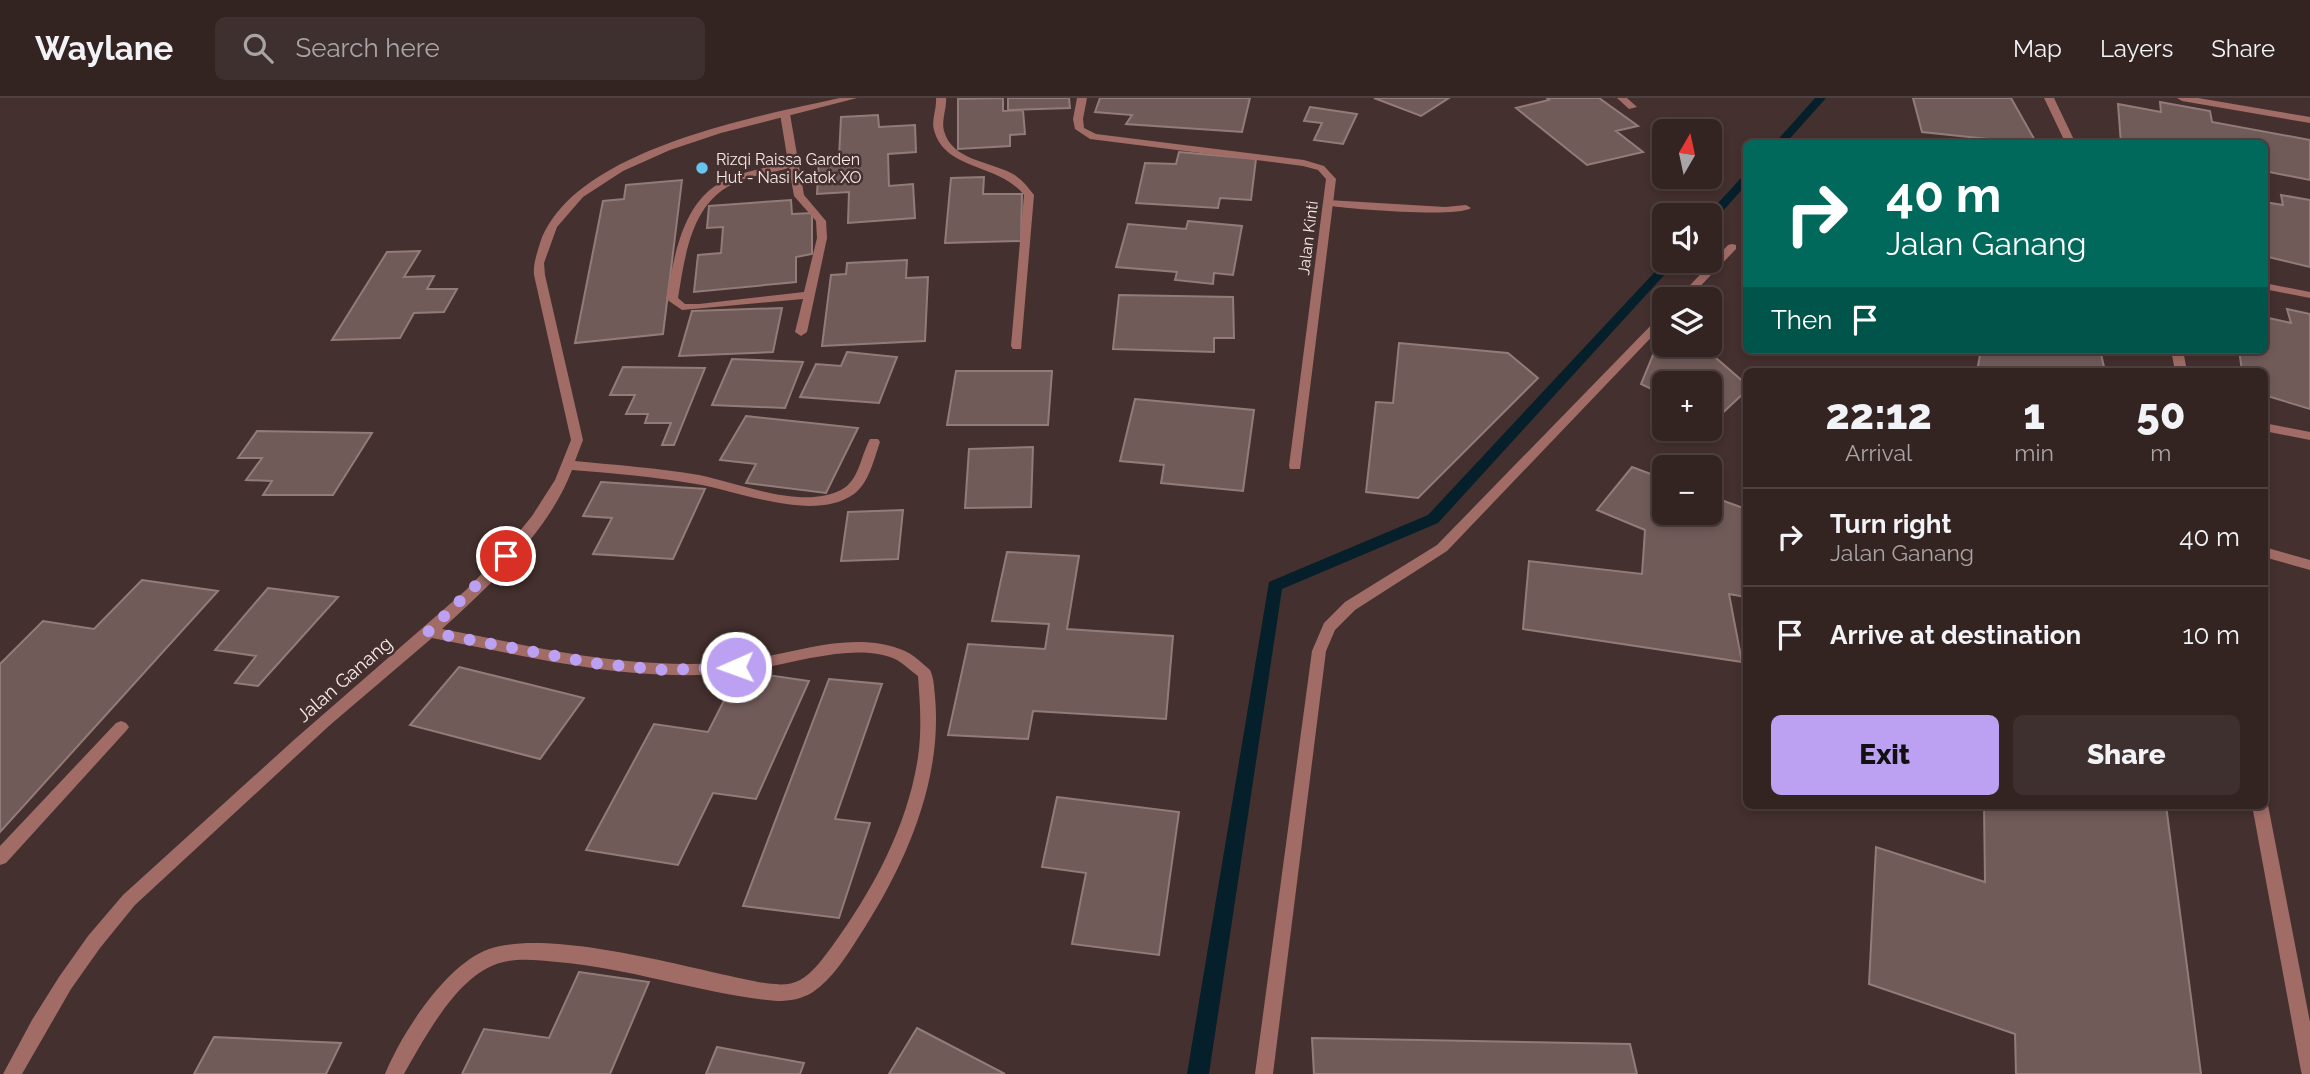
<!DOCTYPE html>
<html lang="en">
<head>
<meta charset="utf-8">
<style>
  body { margin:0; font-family:Raleway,sans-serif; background:#3e302f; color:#f1f3f6; height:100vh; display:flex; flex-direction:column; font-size:26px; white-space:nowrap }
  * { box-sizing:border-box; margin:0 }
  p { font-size:23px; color:#a9a4a5 }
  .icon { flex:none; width:38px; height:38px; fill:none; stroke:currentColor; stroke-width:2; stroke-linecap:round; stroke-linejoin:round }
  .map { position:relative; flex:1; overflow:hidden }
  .panel { position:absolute; left:1743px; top:270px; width:525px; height:441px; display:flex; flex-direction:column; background:#332422; border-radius:10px; box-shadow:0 4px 10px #0003,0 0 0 2px #4e4140 }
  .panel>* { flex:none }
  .top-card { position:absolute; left:1743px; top:42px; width:525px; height:214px; border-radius:10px; box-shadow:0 4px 10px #0003,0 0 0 2px #4e4140; background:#00695c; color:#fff; overflow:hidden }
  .needle { width:46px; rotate:9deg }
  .buttons { position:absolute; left:1652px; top:21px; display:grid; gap:14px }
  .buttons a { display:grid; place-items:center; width:70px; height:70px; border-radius:10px; background:#332422; box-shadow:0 4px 10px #0003,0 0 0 2px #4e4140; font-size:35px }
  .pin { position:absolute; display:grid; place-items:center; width:60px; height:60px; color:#fff; margin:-30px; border:4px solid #fff; border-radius:50%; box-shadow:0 2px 7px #0007 }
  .me { position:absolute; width:77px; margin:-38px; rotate:268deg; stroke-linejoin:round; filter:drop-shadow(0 0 5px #0008) }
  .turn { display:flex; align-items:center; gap:24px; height:147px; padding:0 28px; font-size:32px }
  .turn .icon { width:91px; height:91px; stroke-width:2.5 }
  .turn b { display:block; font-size:49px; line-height:60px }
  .then { display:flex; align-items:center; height:66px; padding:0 28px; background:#0003; gap:14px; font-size:26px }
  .eta { display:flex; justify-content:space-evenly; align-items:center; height:119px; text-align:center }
  .eta b { font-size:42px; font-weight:800; line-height:49px }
  .primary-button { display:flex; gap:14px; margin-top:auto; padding:14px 28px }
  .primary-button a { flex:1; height:80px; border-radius:10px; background:#bca0f2; color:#111; font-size:28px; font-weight:800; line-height:80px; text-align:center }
  .primary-button a+a { background:#3e302f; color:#f1f3f6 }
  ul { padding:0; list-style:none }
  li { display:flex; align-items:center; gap:21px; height:98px; padding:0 28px; border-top:2px solid #4e4140 }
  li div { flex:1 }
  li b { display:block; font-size:26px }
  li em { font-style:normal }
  header { display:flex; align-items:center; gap:42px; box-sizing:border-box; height:98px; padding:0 35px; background:#332422; border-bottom:2px solid #4e4140 }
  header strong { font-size:33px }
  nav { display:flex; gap:38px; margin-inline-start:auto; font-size:24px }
  .search { width:490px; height:63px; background:#3e302f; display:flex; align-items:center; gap:18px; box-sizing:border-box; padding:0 24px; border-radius:10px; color:#a9a4a5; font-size:26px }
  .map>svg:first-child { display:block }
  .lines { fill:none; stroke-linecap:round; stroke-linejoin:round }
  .stream { fill:#06202b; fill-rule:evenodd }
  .building { fill:#715b59; stroke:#927b78; stroke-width:2 }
  .lane { fill:#a16c66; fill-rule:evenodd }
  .street { fill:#a16c66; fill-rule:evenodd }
  .route { stroke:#bca0f2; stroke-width:12; stroke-dasharray:0 21.6 }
  .poi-dot { fill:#66c4ef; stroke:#44302e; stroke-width:2.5 }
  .labels { text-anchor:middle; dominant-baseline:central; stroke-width:5; stroke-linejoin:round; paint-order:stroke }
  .far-poi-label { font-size:16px; fill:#f7eae8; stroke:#44302e; text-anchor:start }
  .far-street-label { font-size:16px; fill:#f7eae8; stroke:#44302e }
  .street-label { font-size:19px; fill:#f7eae8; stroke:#44302e }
</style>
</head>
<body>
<header>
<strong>Waylane</strong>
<div class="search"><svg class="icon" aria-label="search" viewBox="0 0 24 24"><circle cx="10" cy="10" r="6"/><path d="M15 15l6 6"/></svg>Search here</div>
<nav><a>Map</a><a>Layers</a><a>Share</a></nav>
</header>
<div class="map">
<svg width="2310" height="976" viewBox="0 0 2310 976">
  <rect width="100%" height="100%" fill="#44302e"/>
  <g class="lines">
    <!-- stream -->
    <path class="stream" d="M1815 0H1826L1785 46H1774Z
      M1746 78V87L1714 123 1710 124V117H1707L1742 79Z
      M1665 163H1677L1438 425 1282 491 1209 976H1187L1269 484 1428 417Z"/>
  </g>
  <!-- building -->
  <path class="building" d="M1003 0V13L1023 12 1025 36 1010 37V48L958 51V1Z
    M1008 0H1069L1070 10 1008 12Z
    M1100 0H1250L1242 34 1126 26 1132 17 1095 14Z
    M1374 0H1449L1421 18Z
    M1547 0H1599L1638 28 1616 33 1643 54 1587 67 1516 10 1549 2Z
    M1913 0H2011L2037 46 1922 34Z
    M2160 4 2210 13 2212 24 2310 42V82L2264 73V46H2121L2118 6 2161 14Z
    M1310 9 1357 16 1343 46 1314 42 1322 25 1304 23Z
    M878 17 879 29 915 27 916 54 888 56 889 88 913 86 915 120 848 125 849 94 817 96 819 61 839 59 841 19Z
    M1179 54 1256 61 1251 102 1220 100 1218 110 1136 105 1145 65 1176 66Z
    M984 79 983 96H1022L1021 143 945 145 951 80Z
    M682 82 663 236 575 245 603 103 624 101 626 87Z
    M2281 97 2310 102V169L2264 158V104L2283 107Z
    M791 102 792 116 812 115V156L796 159V184L694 194 698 157 721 155 723 129 707 130 709 108Z
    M1188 123 1242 128 1233 177 1214 175 1213 186 1175 182 1177 174 1116 169 1128 126 1186 131Z
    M420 153 404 179 434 178 427 191H457L444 214 414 215 400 240 332 242 387 154Z
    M907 162 906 180 928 179 925 243 822 248 831 177 846 176 847 165Z
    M1119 197 1233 199 1234 240H1214V254L1113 251Z
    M782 210 773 254 679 258 692 213Z
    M2287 211 2310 216V311L2264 297V273H2242L2239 252H2264V219L2291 225Z
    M1399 245 1508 255 1538 280 1418 400 1366 394 1376 304 1393 305Z
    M1655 252 1716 260 1746 286V293L1716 321 1710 318V285H1664V297L1641 286Z
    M1981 252H2100L2105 273H1977Z
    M847 254 897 259 879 305 800 299 816 266 841 268Z
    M732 261 803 264 785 310 712 307Z
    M623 269 705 270 674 347H662L671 325H645L648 316H626L635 297H610Z
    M956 273H1052L1048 327H947Z
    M1135 301 1254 312 1243 393 1161 385 1164 367 1120 363Z
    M746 318 858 330 826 395 746 385 756 366 720 362Z
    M257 333 372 335 333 397H263L272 383 246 382 262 360H238Z
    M1033 349 1031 409 965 410 969 351Z
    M1632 369 1664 381V415H1710V398L1746 411V499L1729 496 1742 564 1523 531 1529 463 1642 476 1645 432 1597 412Z
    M601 384 705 391 673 461 593 456 612 420 583 418Z
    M903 412 898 461 841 463 848 414Z
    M1007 454 1079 458 1067 531 1173 538 1166 621 1033 613 1028 641 948 637 968 546 1045 551 1049 526 992 523Z
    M142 482 218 493 0 734V566L43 523 94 531Z
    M268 490 338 499 258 588 235 585 256 558 215 552Z
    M459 569 584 600 540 661 410 627Z
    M739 573 809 583 756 701 713 695 678 767 586 752 654 626 708 634Z
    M829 581 882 586 835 721 870 725 839 820 743 808Z
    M1057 699 1179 714 1159 857 1072 846 1086 775 1042 769Z
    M1984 707H2166L2201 976H2016L2015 936 1869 886 1876 749 1985 784Z
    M579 874 649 884 610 976H462L484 931 549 940Z
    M917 930 1005 976H889Z
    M214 939 341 945 326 976H194Z
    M1312 940 1630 946 1637 976H1314Z
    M717 949 804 965 800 976H706Z"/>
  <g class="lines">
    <!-- lane -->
    <path class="lane" d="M785 13 790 16 804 97 826 123 827 140 807 234 801 238 795 234 803 201 682 212 666 201C675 157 682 99 730 80 748 72 769 70 788 64L780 16ZM789 70 794 98 816 123 817 140 804 194 699 206H685L678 200C685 158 691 103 737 84 753 77 772 75 789 70Z
      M1328 102 1445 109 1466 107 1471 110C1457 120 1347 111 1324 107V103Z
      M121 623 126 625 129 629 126 633 6 765 0 767V748L116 625Z"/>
    <!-- street -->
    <path class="street" d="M840 0H857L721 35 670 52 623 73 583 99 557 129 544 165 545 177 583 342 575 363C616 367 658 370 699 377 739 385 802 412 841 392 859 383 861 357 870 341H878L880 344C874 361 869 385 854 396 813 425 740 393 696 386 655 379 613 375 572 372 548 435 491 486 442 531 513 544 585 562 657 565 689 567 722 566 753 561 802 553 856 532 905 553 914 557 922 565 930 572 934 580 934 589 935 598 943 684 904 770 858 840 846 859 832 881 813 894 802 901 790 903 777 903 705 897 632 870 557 864 537 862 513 859 494 867 455 882 424 941 404 976H385C402 935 445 867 489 851 552 830 690 871 758 884 771 886 788 889 800 882 813 875 824 859 833 847 873 792 908 727 918 659 922 632 920 605 918 578 911 573 904 566 897 562 854 541 779 571 733 575 631 585 531 559 432 540L330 627 135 807 100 850 71 891 22 976H3L32 922 59 879 88 838 123 797 295 641 466 492 501 456 532 418 555 382 571 342 534 177C533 165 537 156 540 145 572 52 754 19 840 0Z
      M936 0H946C947 11 941 22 944 33 952 62 988 63 1011 75 1021 80 1027 88 1034 97L1021 251H1013L1011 248 1024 97C999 65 945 73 934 32 931 22 937 11 936 0Z
      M1077 0H1087L1083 21 1084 30 1096 36 1304 62 1324 68 1336 81 1300 371H1290L1289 368 1326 81 1318 72 1303 68 1090 41 1075 31 1073 21Z
      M1617 0H1627L1637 9 1629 11Z
      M2044 0H2054L2076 46H2066Z
      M2177 0H2198L2310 19V25L2182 3Z
      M1732 146 1736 147V151L1688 201H1677L1728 147Z
      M2264 185 2310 194V200L2264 191Z
      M1664 217V226L1447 453 1355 512 1335 532 1326 553 1273 976H1255L1312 553 1324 525 1345 504 1437 447 1660 218Z
      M2171 252H2183L2187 273H2175Z
      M2264 325 2310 334V342L2264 333Z
      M2264 449 2310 462V472L2264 459Z
      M2264 702 2268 707 2310 924V976H2302L2301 973 2252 707H2264Z"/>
  </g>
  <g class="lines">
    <!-- route -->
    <path class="route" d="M506 458 428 534 593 565 664 572 736 569"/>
  </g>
  <!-- markers -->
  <circle class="poi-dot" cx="702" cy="70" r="7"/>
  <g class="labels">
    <!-- far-poi labels -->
    <g class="far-poi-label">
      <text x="716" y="61">Rizqi Raissa Garden<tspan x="716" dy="18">Hut - Nasi Katok XO</tspan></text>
    </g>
    <!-- far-street labels -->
    <g class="far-street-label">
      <text transform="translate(1308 140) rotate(-83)">Jalan Kinti</text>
    </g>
    <!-- street labels -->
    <g class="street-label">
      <text transform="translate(344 581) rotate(-41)">Jalan Ganang</text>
    </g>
  </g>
</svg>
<div class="buttons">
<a><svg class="needle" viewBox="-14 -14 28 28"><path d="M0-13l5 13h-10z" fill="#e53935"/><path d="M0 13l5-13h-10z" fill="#a9a4a5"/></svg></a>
<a><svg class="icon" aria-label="sound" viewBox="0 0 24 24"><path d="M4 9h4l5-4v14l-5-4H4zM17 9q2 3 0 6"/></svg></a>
<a><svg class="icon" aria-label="layers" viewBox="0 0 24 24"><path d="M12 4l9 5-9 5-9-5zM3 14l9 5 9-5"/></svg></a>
<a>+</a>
<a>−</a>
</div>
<div class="pin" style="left:506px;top:458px;background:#d93025"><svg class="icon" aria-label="arrive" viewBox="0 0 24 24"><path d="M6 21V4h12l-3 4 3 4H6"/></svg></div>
<svg class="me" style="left:736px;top:569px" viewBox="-20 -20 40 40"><circle r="17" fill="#bca0f2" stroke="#fff" stroke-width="3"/><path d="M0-11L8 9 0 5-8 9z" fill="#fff"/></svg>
<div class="top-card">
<div class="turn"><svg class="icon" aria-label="right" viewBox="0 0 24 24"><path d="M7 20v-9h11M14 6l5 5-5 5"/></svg><div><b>40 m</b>Jalan Ganang</div></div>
<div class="then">Then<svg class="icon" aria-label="arrive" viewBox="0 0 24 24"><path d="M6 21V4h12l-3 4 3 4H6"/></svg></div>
</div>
<section class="panel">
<div class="eta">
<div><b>22:12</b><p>Arrival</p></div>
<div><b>1</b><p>min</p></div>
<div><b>50</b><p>m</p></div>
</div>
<ul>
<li><svg class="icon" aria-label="right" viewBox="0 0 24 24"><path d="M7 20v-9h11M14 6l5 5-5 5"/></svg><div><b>Turn right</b><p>Jalan Ganang</p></div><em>40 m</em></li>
<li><svg class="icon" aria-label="arrive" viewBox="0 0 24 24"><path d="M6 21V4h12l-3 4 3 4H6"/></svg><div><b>Arrive at destination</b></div><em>10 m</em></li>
</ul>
<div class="primary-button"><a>Exit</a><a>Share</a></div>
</section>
</div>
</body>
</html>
